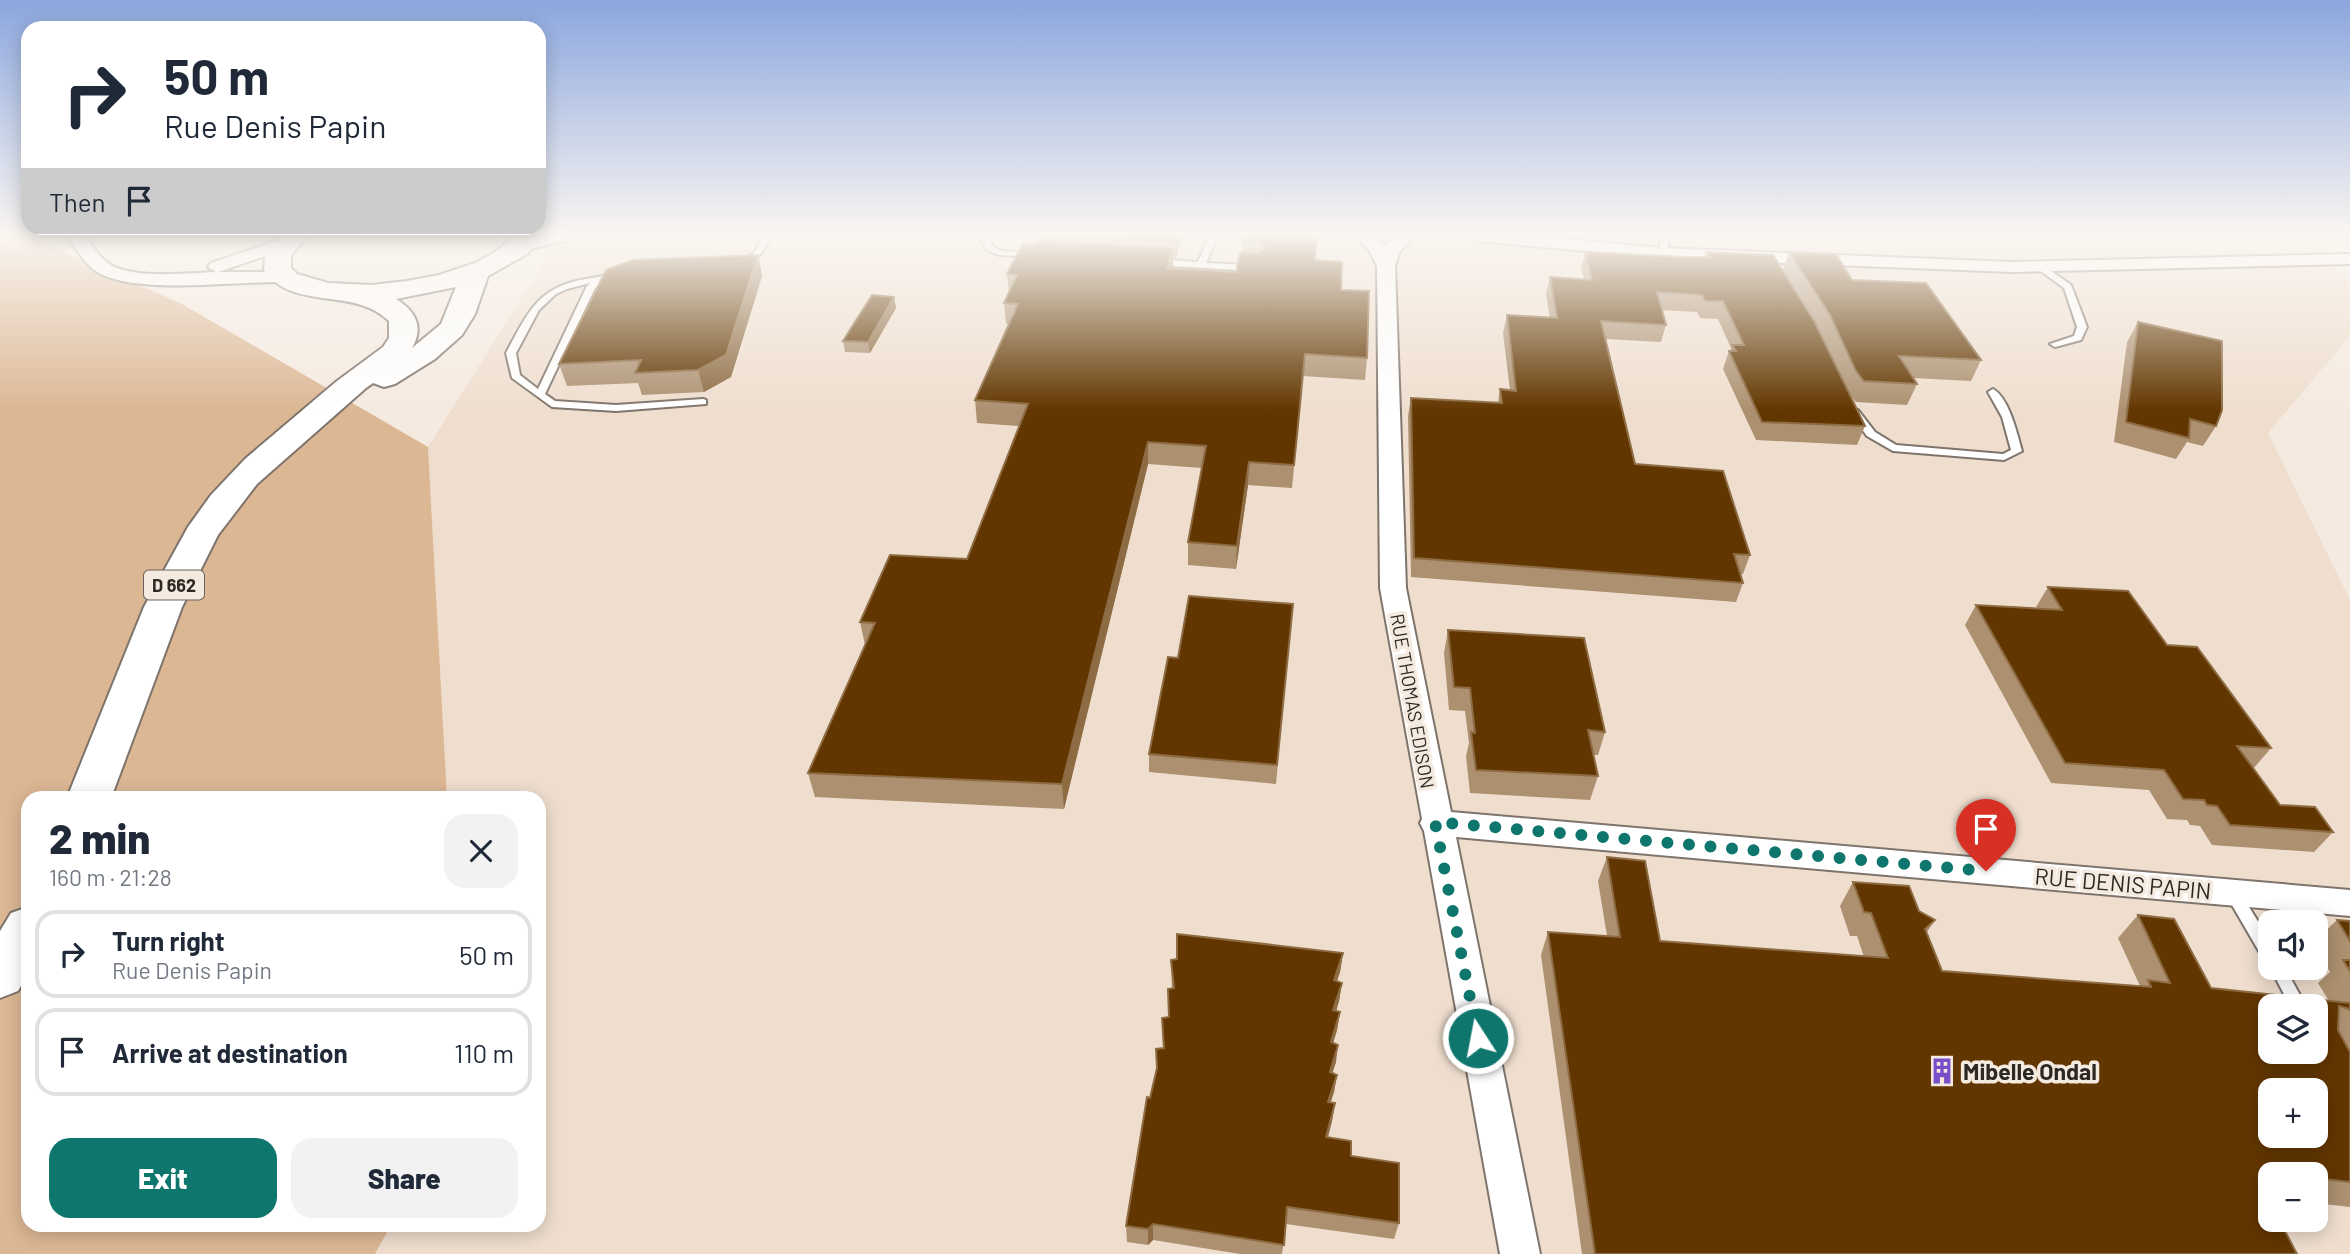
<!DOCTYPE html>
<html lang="en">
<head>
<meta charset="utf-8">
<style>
  body { margin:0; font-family:Barlow,sans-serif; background:#f2f2f3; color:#1f2937; height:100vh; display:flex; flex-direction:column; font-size:26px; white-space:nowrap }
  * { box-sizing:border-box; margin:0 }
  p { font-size:23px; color:#747a83 }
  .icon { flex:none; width:38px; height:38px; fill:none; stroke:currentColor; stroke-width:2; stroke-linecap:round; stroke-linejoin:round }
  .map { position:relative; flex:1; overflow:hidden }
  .side { position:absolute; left:21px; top:791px; width:525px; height:441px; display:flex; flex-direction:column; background:#fff; border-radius:21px; box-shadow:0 4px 18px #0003 }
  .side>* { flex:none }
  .top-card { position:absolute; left:21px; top:21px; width:525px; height:214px; border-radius:21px; box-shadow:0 4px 18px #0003; background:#fff; color:#1f2937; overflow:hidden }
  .fabs { position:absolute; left:2258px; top:910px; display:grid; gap:14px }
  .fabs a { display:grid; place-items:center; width:70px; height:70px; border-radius:14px; background:#fff; box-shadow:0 4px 18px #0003; font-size:35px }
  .pin { position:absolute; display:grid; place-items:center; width:60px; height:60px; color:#fff; margin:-72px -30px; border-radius:50% 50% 50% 0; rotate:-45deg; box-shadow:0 0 7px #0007 }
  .pin .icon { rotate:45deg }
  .me { position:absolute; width:77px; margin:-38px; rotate:349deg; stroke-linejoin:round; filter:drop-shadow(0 0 5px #0008) }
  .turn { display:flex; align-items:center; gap:24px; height:147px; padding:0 28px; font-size:32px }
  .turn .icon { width:91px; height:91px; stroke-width:2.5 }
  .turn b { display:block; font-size:49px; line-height:60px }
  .then { display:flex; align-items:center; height:66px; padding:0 28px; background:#0003; gap:14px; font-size:26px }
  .round { display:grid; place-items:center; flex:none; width:74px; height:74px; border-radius:21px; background:#f2f2f3 }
  .headline { display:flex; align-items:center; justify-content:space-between; height:119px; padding:0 28px }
  h1 { font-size:42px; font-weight:800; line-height:52px }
  .primary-button { display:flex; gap:14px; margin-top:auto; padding:14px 28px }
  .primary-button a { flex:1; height:80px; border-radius:21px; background:#0f766e; color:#fff; font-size:28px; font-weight:800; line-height:80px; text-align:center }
  .primary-button a+a { background:#f2f2f3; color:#1f2937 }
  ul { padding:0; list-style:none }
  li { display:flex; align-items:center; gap:21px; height:88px; margin:0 14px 10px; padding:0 14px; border:4px solid #e0e1e3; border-radius:21px }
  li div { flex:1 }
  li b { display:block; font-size:26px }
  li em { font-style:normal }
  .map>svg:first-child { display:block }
  .built { fill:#efdece; fill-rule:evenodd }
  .green { fill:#dcb794 }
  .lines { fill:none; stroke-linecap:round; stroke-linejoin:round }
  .service-casing { stroke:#7e746c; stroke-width:4 }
  .minor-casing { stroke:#7e746c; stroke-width:4 }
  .primary-casing { stroke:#7e746c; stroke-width:4 }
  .service { fill:#fff; fill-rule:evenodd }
  .minor { fill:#fff; fill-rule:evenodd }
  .primary { fill:#fff; fill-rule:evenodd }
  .wall { fill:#ac9070; fill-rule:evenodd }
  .shaded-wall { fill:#8e6c43 }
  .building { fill:#623600; stroke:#8e6c43; stroke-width:2; fill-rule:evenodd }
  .route { stroke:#0f766e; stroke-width:12; stroke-dasharray:0 21.6 }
  .labels { text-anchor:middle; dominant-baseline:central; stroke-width:7; stroke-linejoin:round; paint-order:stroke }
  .shield { fill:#f5eae0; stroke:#68625c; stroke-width:2 }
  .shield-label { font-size:18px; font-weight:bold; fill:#2c2824 }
  .street-label { font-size:19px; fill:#2c2824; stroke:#f5eae0 }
  .near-street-label { font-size:23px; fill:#2c2824; stroke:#f5eae0 }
  .near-poi-label { font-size:23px; font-weight:bold; fill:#2c2824; stroke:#f5eae0; text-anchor:start }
</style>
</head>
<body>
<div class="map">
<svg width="2350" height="1254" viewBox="0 0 2350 1254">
  <rect width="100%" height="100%" fill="#f5eae0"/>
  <!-- built -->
  <path class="built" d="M550 236H2311L2350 285V336L2268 433 2350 600V1254H375L391 1225H539V798H447L428 447 545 261ZM2270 922H2315V968H2270ZM2270 1006H2315V1052H2270ZM2270 1090H2315V1136H2270ZM2270 1174H2315V1220H2270Z"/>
  <!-- green -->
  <path class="green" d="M0 236H27L182 304 428 447 447 798H28V1225H391L375 1254H0Z
    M354 236H501L497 239 425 243 362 239Z"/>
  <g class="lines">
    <!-- service casing -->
    <g class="service-casing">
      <path id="service" d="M763 236H771C764 249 756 265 740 266V262L755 252Z
        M981 236H989L992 246 1001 251 1033 253 1037 255 1033 257 999 255 985 249Z
        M1209 236H1217L1206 263 1253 265 1257 268 1253 271 1156 265 1152 262 1156 259 1198 262Z
        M1662 236H1670L1666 253 1662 255 1658 253Z
        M2041 264 2071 285 2087 327 2081 340 2055 347 2050 344 2074 336 2077 327 2064 288 2038 269V265Z
        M614 273 617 274V278L595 288 545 394 555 401 616 405 703 399 706 400V404L616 411 552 407 512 378 506 353C525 318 535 291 576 281 589 278 602 277 614 273ZM590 283 587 286 538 389 520 375 516 353 539 310 556 294 567 289Z
        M1993 389C2009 398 2017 433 2022 451L2004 460 1893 451 1867 436 1849 412 1850 410H1858L1875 432 1896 445 2003 454 2011 450 2002 417 1988 392Z
        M2233 887 2238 889 2270 941V962L2264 960 2225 893 2228 889Z
        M2270 967 2285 968 2306 1006H2290Z"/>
    </g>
    <!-- minor casing -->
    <g class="minor-casing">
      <path id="minor" d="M67 236H85C92 245 100 259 111 265 134 279 189 273 216 272L208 267 211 263 286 238 295 243 292 247 218 272H284L293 277 284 282C236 281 139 295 99 273 86 266 76 248 67 236Z
        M541 236H571L568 240 521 251 512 246 515 242Z
        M1355 236H1374L1385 246 1396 236H1415L1400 251 1395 266 1406 588 1451 812 2350 890V916L1456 837 1540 1254H1500L1424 831 1420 823 1422 819 1380 588 1377 266 1369 250Z
        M1469 236H1532L1662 248 2012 262 2350 254V264L2012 272 1662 258 1478 241Z"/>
    </g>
    <!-- primary casing -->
    <g class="primary-casing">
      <path id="primary" d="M281 236H307L291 256V268L297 274 328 283 372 285 407 281 439 275 475 263 492 254 516 236H544L527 254 488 276 475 314 462 335 435 359 395 384 384 387 373 383 366 388 257 484 218 535 182 607 111 798H67L144 607 188 527 211 495 245 459 337 381 383 347 389 338V321C354 286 293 312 264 270L265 255ZM456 287 441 324 412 348C424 328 416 311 396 299Z
        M28 907V973L18 991 0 998V931L11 913Z"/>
    </g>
    <!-- service -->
    <use href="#service" class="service"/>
    <!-- minor -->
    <use href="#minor" class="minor"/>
    <!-- primary -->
    <use href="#primary" class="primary"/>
  </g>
  <!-- wall -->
  <path class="wall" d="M1044 236H1182L1176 258H1173V269L1236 272 1242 252 1243 236 1315 260 1341 290 1367 358 1365 380 1303 376 1292 488 1248 485 1236 569 1188 565V542L1202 468 1148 464 1064 809 815 797 808 773 865 645 860 622 967 559 1019 426 977 423 975 400 1009 324H1006L1004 303 1009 292 1007 274 1037 244 1044 240Z
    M1585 252 1686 257H1704L1706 252 1783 270 1789 252 1852 280 1981 360 1971 381 1913 378 1917 384 1907 405 1856 402 1850 395 1865 426 1857 445 1756 440 1723 369 1729 351H1730L1731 348 1718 319 1700 318 1697 312 1662 310 1666 325 1661 342 1606 339 1635 464 1750 555 1743 574H1741L1743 583 1736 602 1411 577 1408 416 1411 398 1498 403 1500 389 1510 390 1503 333 1507 315 1550 318 1546 294 1550 277 1584 279 1581 268ZM1818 329 1822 336 1836 365Z
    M758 255 762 276 731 377 704 392 642 395 638 383 567 386 559 364Z
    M894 297 896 308 870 353 845 352 843 341Z
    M2138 322 2216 426 2203 446 2187 442 2176 459 2114 442 2127 342Z
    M2048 587 2167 645 2271 748 2253 769 2280 805 2333 832 2314 852 2212 845 2200 826 2190 825 2187 820 2167 819 2149 790 2051 783 1965 625 1976 605 2037 608 2036 607Z
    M1293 604 1276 784 1149 772V754L1178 658Z
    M1448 630 1605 732 1598 755H1593L1598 776 1590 800 1470 793 1466 756 1469 743 1465 711 1449 710 1444 653Z
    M1607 857 1660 941 1864 957 1857 936H1850L1840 906 1853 882 1919 911 1935 920 1927 932 1942 971 2140 986 2118 938 2138 915 2211 988 2329 1001 2318 983 2330 972 2315 948V941L2337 920 2350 921V1207L2315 1203V1174H2270V1220L2297 1254H1582L1541 955 1548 932 1607 936 1598 881Z
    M1343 953 1340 972 1337 981 1342 983 1339 1001 1336 1011 1340 1012 1337 1030 1333 1043 1336 1062 1332 1073 1337 1075 1334 1092 1330 1103H1335L1332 1121 1328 1138 1351 1156 1399 1223 1394 1239 1286 1224 1282 1254H1240L1153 1240 1148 1245 1127 1242 1126 1226 1150 1098 1157 1070 1156 1049H1163L1162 1018H1168V989H1172L1171 960Z"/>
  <!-- shaded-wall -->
  <path class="shaded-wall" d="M1178 236H1182L1176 258V243Z
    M1173 248V268H1167Z
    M758 255 762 276 731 377 704 392 698 370Z
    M894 297 896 308 870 353 868 342Z
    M1148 442V464L1064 809 1062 784Z
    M1249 462 1248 485 1236 569 1237 546Z
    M1343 953 1340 972 1331 998 1334 980Z
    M1342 983 1339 1001 1331 1028 1333 1010Z
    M1340 1012 1337 1030 1328 1060 1331 1042Z
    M1338 1045 1336 1062 1327 1090 1330 1072Z
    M1337 1075 1334 1092 1325 1120 1328 1102Z
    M1335 1103 1332 1121 1323 1154 1326 1137Z
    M1153 1224V1240L1148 1245V1229Z"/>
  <!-- building -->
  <path class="building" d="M1045 236H1178L1176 243Z
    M1243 236H1317L1315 260 1342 262 1341 290 1369 291 1367 358 1305 354 1294 465 1249 462 1237 546 1188 542 1206 446 1148 442 1062 784 808 773 875 623 860 622 890 555 967 559 1028 404 975 400 1018 304 1004 303 1017 275 1007 274 1023 243 1037 244 1039 240 1173 248 1167 268 1236 272 1240 252 1259 253 1266 248 1259 242 1242 241Z
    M1585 252 1686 257H1709L1706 252 1773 255 1814 321 1865 426 1762 422 1729 351H1736L1732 345H1744L1723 301H1705L1702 295 1657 292 1666 325 1601 321 1635 464 1723 471 1750 555 1734 554 1743 583 1414 558 1411 398 1502 403 1500 389 1516 391 1507 315 1557 318 1550 277 1592 280Z
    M1789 252 1836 254 1852 280 1926 283 1981 360 1899 356 1917 384 1864 381 1856 371 1830 315Z
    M758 255 726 355 698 370 635 373 641 360 559 364 606 270 633 260Z
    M872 295 894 297 868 342 843 341Z
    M2138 322 2222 341V410L2216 426 2190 419 2189 438 2126 422Z
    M2048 587 2128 591 2167 645 2197 647 2271 748 2237 746 2280 805 2315 807 2333 832 2230 825 2217 806 2207 805 2204 800 2183 799 2164 770 2065 763 1976 605 2062 610Z
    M1189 596 1293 604 1277 765 1149 754 1168 657 1178 658Z
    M1448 630 1584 638 1605 732 1588 730 1598 776 1476 770 1471 732 1475 733 1470 688 1454 687Z
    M1607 857 1645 861 1660 941 1888 958 1871 913 1864 912 1853 882 1909 886 1919 911 1935 920 1925 929 1942 971 2151 987 2148 980 2170 983 2138 915 2174 919 2211 988 2350 1003V1010L2349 1009 2339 1006 2338 1030 2350 1052V1182L2315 1178V1174H2270V1190H2263L2270 1202V1220H2279L2297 1254H1595L1548 932 1620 937ZM2270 1006H2315V1052H2270ZM2270 1090H2315V1136H2270Z
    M2337 920 2350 921V941Z
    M1177 934 1343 953 1334 980 1342 983 1333 1010 1340 1012 1331 1042 1338 1045 1330 1072 1337 1075 1328 1102 1335 1103 1326 1137 1351 1141V1156L1399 1163V1223L1287 1207 1284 1245 1153 1224 1148 1229 1126 1226 1147 1097 1150 1098 1157 1068 1156 1049 1164 1048 1162 1018 1169 1017 1168 989 1174 988 1171 960 1177 959Z
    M2343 960H2350V971Z"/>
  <!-- sky -->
  <linearGradient id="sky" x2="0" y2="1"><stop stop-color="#8ba6de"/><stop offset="0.57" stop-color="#faf6f1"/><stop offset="1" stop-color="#faf6f1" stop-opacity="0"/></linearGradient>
  <rect width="2350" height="411" fill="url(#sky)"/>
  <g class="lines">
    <!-- route -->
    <path class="route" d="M1478 1038 1435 822 1986 871"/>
  </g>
  <!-- icons -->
  <defs>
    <g id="building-bare" transform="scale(2.1)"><path d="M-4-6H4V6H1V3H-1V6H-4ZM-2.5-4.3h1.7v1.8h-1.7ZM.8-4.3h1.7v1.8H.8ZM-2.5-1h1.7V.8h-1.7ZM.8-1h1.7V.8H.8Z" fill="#784fc8" stroke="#f5eae0" stroke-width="2.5" paint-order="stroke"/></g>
  </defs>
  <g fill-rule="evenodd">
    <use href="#building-bare" x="1942" y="1071"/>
  </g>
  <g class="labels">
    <!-- shield labels -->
    <rect class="shield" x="144" y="570.5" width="60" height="29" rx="5"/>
    <g class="shield-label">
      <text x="174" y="585">D 662</text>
    </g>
    <!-- street labels -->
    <g class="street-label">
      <text transform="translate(1413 701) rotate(80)">RUE THOMAS EDISON</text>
    </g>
    <!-- near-street labels -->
    <g class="near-street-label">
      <text transform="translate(2123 883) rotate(5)">RUE DENIS PAPIN</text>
    </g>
    <!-- near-poi labels -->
    <g class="near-poi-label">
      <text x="1963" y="1071">Mibelle Ondal</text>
    </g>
  </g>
</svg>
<div class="fabs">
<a><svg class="icon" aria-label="sound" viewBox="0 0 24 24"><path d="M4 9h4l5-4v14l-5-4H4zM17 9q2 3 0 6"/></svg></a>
<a><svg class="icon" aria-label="layers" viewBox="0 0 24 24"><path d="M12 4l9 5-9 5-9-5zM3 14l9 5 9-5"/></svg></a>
<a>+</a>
<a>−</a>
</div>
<div class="pin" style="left:1986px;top:871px;background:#d93025"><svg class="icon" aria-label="arrive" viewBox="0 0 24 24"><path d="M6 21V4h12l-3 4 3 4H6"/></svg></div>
<svg class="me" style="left:1478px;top:1038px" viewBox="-20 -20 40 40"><circle r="17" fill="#0f766e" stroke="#fff" stroke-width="3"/><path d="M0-11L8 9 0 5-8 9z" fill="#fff"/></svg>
<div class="top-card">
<div class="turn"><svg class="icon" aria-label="right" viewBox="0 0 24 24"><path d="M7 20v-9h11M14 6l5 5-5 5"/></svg><div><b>50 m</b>Rue Denis Papin</div></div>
<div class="then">Then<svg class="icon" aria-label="arrive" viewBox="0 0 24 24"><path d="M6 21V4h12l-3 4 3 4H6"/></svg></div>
</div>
<section class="side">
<div class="headline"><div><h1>2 min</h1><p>160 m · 21:28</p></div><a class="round"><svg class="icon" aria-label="close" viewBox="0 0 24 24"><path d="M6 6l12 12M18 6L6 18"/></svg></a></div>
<ul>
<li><svg class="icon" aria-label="right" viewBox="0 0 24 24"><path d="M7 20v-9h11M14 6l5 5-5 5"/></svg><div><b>Turn right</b><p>Rue Denis Papin</p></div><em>50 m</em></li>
<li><svg class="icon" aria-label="arrive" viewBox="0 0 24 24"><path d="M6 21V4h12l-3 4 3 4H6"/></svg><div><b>Arrive at destination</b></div><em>110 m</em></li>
</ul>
<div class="primary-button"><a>Exit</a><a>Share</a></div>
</section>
</div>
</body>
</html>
